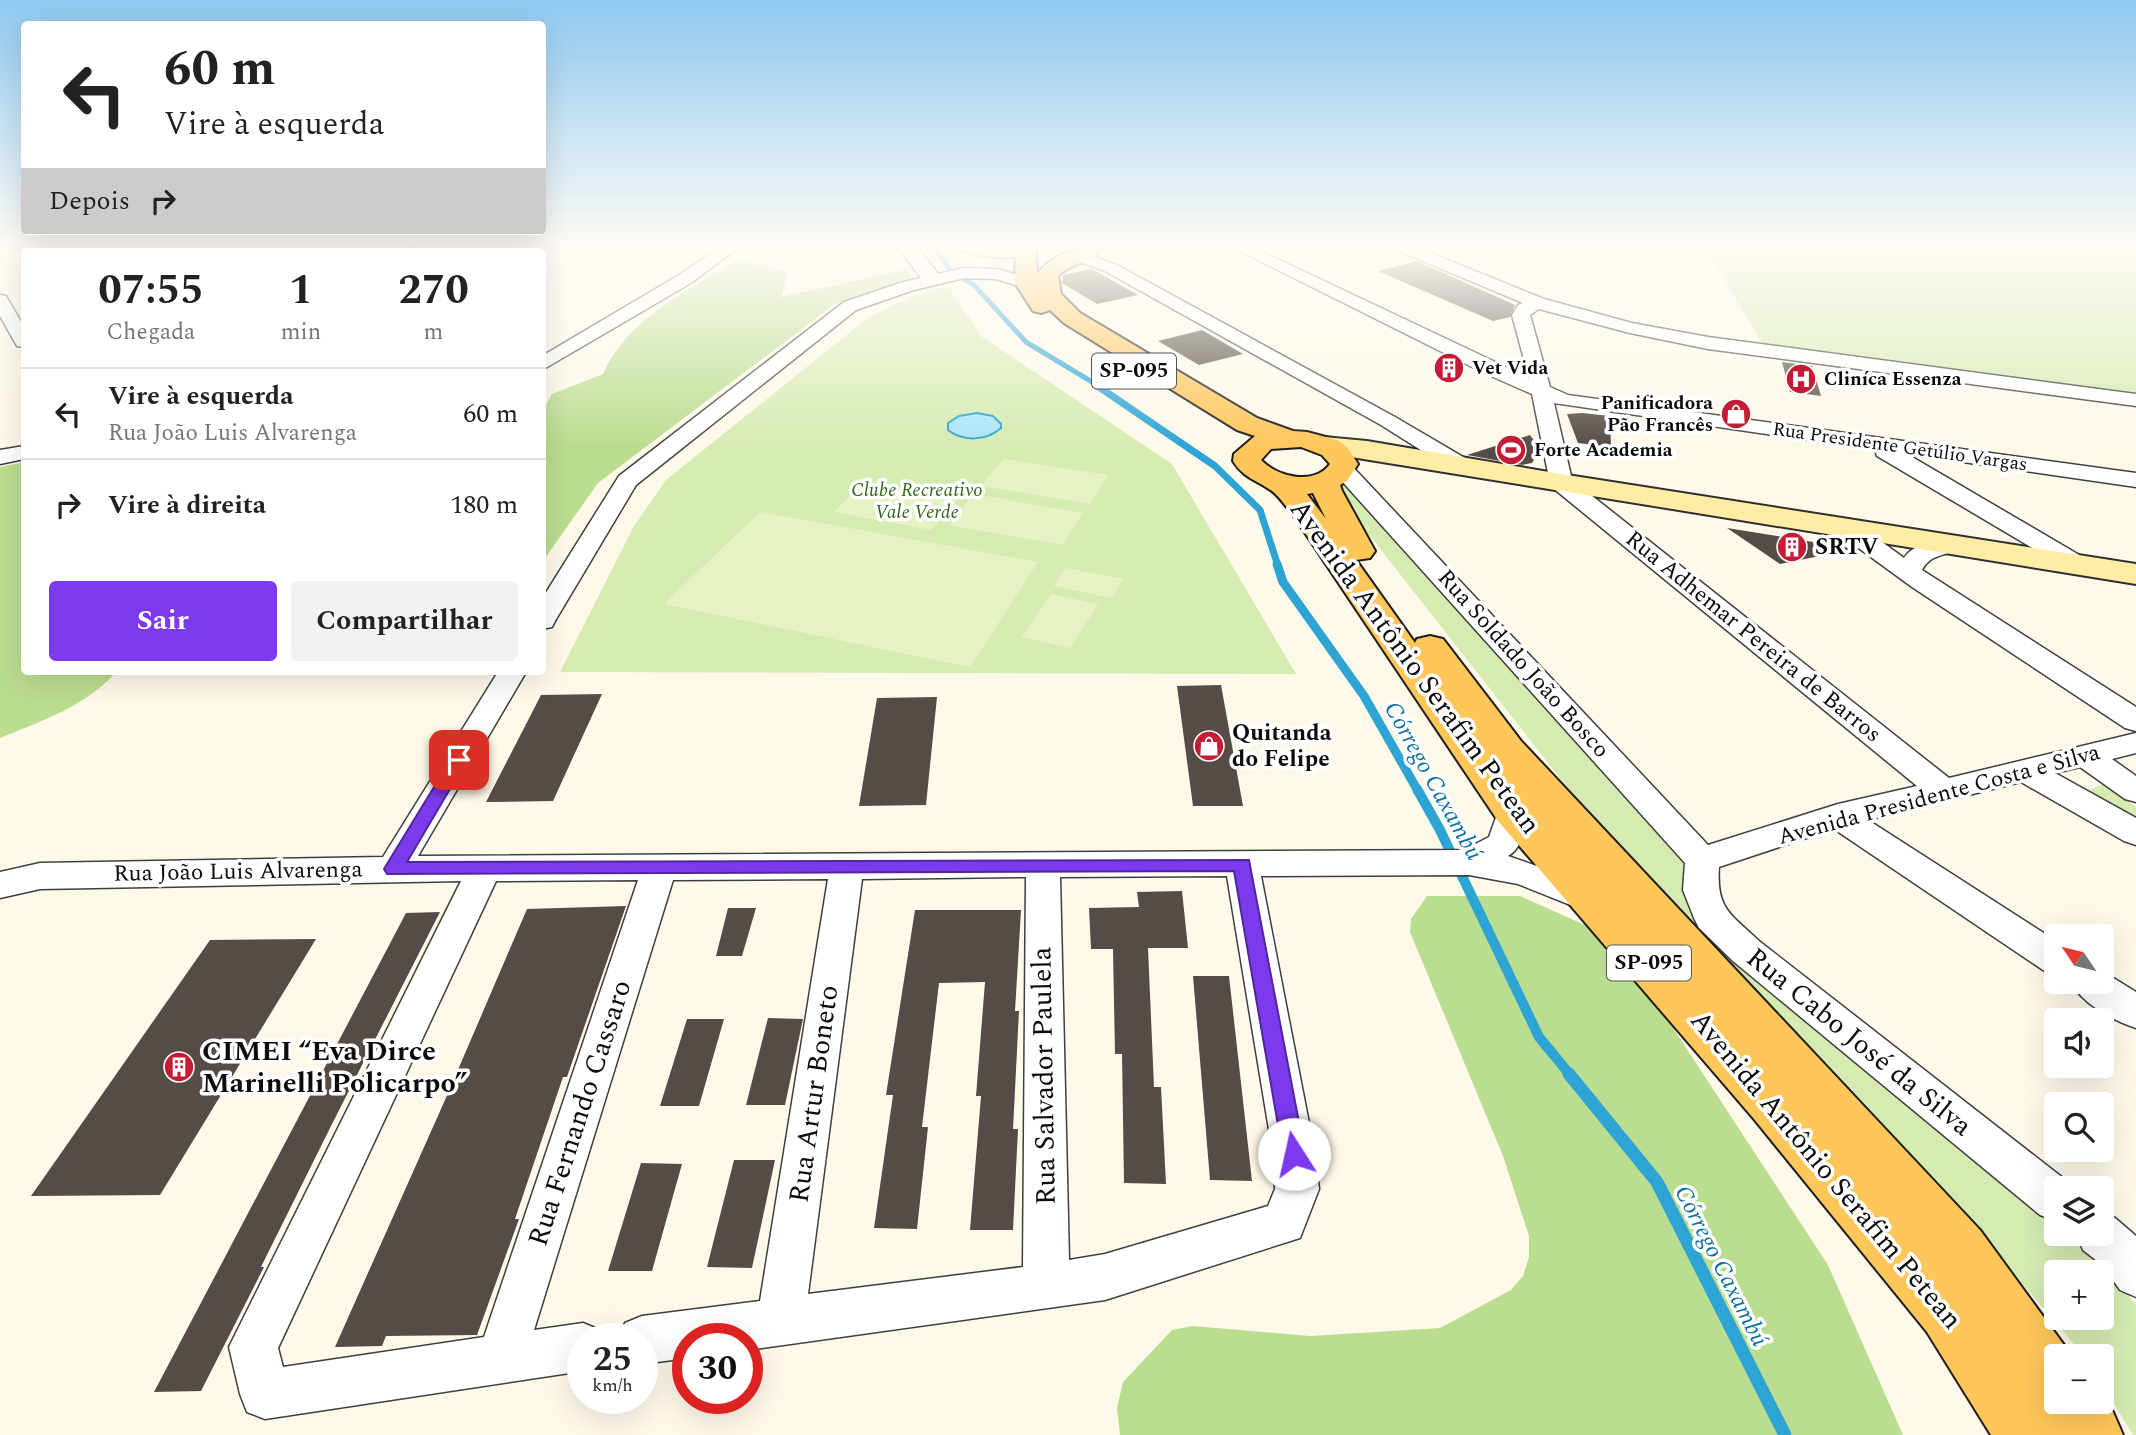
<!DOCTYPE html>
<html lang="pt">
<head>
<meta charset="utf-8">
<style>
  body { margin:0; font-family:Spectral,serif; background:#f2f2f2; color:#222; height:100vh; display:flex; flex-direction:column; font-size:26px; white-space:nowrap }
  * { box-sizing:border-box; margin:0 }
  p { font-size:23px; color:#767676 }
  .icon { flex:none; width:38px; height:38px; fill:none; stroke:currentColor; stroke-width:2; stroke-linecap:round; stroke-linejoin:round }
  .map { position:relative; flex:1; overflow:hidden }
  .drawer { position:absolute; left:21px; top:248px; width:525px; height:427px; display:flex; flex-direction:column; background:#fff; border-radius:7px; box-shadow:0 7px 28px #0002 }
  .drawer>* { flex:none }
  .hud { position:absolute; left:21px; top:21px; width:525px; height:214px; border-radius:7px; box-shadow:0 7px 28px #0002; background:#fff; color:#222; overflow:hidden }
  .needle { width:46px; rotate:305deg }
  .fabs { position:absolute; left:2044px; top:924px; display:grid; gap:14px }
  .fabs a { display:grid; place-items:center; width:70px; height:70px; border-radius:7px; background:#fff; box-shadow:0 7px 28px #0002; font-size:35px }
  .speed { position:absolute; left:567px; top:1323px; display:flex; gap:14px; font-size:35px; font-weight:700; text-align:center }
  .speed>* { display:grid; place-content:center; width:91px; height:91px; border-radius:50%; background:#fff; box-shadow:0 7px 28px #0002; line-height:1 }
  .speed small { font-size:18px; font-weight:400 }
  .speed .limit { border:10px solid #d22; background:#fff; color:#111 }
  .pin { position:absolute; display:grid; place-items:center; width:60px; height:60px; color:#fff; margin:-30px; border-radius:14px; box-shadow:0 4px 10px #0006 }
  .me { position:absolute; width:77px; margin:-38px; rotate:350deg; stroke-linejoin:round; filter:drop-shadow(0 0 5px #0008) }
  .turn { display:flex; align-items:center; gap:24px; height:147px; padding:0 28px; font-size:32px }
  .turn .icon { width:91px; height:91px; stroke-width:2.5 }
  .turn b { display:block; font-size:49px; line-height:60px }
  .then { display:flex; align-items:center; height:66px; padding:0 28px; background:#0003; gap:14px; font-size:26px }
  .eta { display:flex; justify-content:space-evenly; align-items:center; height:119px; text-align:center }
  .eta b { font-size:42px; font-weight:700; line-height:49px }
  .primary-button { display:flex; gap:14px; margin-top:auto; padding:14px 28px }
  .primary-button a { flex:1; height:80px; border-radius:7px; background:#7c3aed; color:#fff; font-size:28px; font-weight:700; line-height:80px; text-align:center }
  .primary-button a+a { background:#f2f2f2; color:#222 }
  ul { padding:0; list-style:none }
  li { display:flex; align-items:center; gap:21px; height:91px; padding:0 28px; border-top:2px solid #e0e0e0 }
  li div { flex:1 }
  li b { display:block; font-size:26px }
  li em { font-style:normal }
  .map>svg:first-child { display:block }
  .green { fill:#d6ebb2; fill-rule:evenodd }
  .forest { fill:#bbdd90 }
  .pitch { fill:#e7f2c4 }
  .water { fill:#abe5fa; stroke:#2ea4d5; stroke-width:2 }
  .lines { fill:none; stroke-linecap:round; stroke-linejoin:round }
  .stream-far4 { stroke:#2ea4d5; stroke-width:5 }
  .stream-far3 { stroke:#2ea4d5; stroke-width:7 }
  .stream-far2 { stroke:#2ea4d5; stroke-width:9 }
  .stream-far1 { stroke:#2ea4d5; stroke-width:10 }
  .stream { stroke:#2ea4d5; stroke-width:13 }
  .building { fill:#554b47 }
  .minor-casing { stroke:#3f3f3f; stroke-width:3 }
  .tertiary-casing { stroke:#3f3f3f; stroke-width:3 }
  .secondary-casing { stroke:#2e2e2e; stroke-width:4 }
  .primary-casing { stroke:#1d1d1d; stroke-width:4 }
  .minor { fill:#fff; fill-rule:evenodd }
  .tertiary { fill:#fff; fill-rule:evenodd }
  .secondary { fill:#ffeca5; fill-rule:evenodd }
  .primary { fill:#ffc65a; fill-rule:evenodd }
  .route { fill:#7c3aed; stroke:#51269a; stroke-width:2 }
  .labels { text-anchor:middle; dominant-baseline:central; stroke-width:7; stroke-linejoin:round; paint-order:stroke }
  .far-poi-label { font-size:19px; font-weight:bold; fill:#0c0c0c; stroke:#fff; text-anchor:start }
  .far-street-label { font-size:19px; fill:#0c0c0c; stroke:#fff }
  .far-park-label { font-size:19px; font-style:italic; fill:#316719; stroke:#fff }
  .shield { fill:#fff; stroke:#555; stroke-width:2 }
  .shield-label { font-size:21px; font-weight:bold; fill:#0c0c0c }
  .poi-label { font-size:23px; font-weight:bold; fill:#0c0c0c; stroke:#fff; text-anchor:start }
  .street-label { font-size:23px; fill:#0c0c0c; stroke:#fff }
  .water-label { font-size:24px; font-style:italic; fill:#0e72a4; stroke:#fff }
  .near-street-label { font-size:28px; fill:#0c0c0c; stroke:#fff }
  .near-poi-label { font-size:28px; font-weight:bold; fill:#0c0c0c; stroke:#fff; text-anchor:start }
</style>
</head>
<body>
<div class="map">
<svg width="2136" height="1435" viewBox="0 0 2136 1435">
  <rect width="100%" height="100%" fill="#fff9ea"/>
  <!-- green -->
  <path class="green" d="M1704 247H2132L2136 249V393L1764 346Z
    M948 286 981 336 1172 464 1296 674 560 672 634 526 666 480 869 317 910 297Z
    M1345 479 1682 851 1687 890 1733 953 2056 1220V1234H2072L2099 1256 2136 1305V1435H2133L2102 1384V1356H2084L2002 1260 1625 861 1348 508 1340 489ZM2056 1272H2102V1318H2056Z
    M2104 784 2136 807V821L2084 792Z"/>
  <!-- forest -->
  <path class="forest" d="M736 260 788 271 781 297 908 269 910 278 835 304 598 483 543 561V410L552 394 603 374C627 319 688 291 736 260Z
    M24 462V672H116C86 706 42 721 0 738V467Z
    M1427 896H1520L1587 926 1662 1011 1828 1265 1903 1435H1120L1117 1408 1123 1382 1172 1330 1192 1326 1310 1336 1440 1328 1511 1290 1523 1276 1529 1257V1236L1503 1156 1410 932 1411 919Z"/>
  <!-- pitch -->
  <path class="pitch" d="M1003 459 1108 475 1090 504 981 486Z
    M863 482 958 498 932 530 834 512Z
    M973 494 1083 513 1062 545 949 525Z
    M760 512 1038 562 970 667 664 604Z
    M1066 568 1123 579 1112 598 1054 586Z
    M1051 594 1098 604 1070 648 1022 637Z"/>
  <!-- water -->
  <path class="water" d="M977 413 993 416 1001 424V428C987 441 963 442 948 430V423L959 416Z"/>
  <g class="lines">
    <!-- stream-far4 -->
    <path class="stream-far4" d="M933 247 952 272 974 285 1026 342 1102 388"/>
    <!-- stream-far3 -->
    <path class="stream-far3" d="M1099 387 1215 466 1260 510 1278 566"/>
    <!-- stream-far2 -->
    <path class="stream-far2" d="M1277 564 1283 582 1364 696 1418 791"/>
    <!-- stream-far1 -->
    <path class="stream-far1" d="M1417 789 1440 830 1539 1037 1571 1076"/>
    <!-- stream -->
    <path class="stream" d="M1569 1074 1657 1182 1785 1435"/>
  </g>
  <!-- building -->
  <path class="building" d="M1417 261 1515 305 1510 317 1493 321 1378 271Z
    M1091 269 1094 270 1138 295 1097 304 1062 283 1063 275Z
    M1202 330 1243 354 1199 365 1158 341Z
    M1782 362 1812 366 1821 396 1790 392Z
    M1582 413 1610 416 1611 447 1578 443 1567 414Z
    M1530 435 1540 449 1532 463 1522 465 1467 455Z
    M1727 528 1850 548V550L1780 564Z
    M1221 685 1243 806H1193L1177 686Z
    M602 694 553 801 486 802 541 695Z
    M937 697 926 805 859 806 877 698Z
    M1182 891 1188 948H1148L1154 1087H1161L1166 1184 1124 1183 1122 1054H1115L1113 949H1091L1089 908 1139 907 1137 892Z
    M626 906 567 1077H563L515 1219H519L477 1335 386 1336 382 1346 335 1347 445 1100 527 909Z
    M728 908H756L742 956H716Z
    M915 910H1021L1015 1011H1019L1013 1129H1018L1013 1230H970L981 1096H976L985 982 939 983 922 1127H928L917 1229 874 1228 893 1095H886Z
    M440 912 332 1124 261 1267H264L201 1391 154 1392 406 913Z
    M316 939 160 1195 31 1196 210 940Z
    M1193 976H1229L1252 1181 1210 1180Z
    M768 1018 803 1019 785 1105H746Z
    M687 1019H724L699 1106H660Z
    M734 1160H775L752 1268 707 1267Z
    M641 1163 682 1164 652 1271H608Z"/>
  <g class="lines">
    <!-- minor casing -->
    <g class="minor-casing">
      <path id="minor" d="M135 247H158L151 252H127Z
        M415 247H470L459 252H403L405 249Z
        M721 247H739L691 283 542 370V356L679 275Z
        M1232 247H1252L1529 378 1512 315 1518 305 1523 303 1397 250 1395 247H1416L1544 299 1632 323 1708 337 2136 394V406L1708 349 1630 333 1539 309 1530 315 1550 387 1568 395 2136 473V487L1907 454 2086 559 2090 564 2086 569 2077 572 2068 569 1877 456 1875 450 1554 403 1572 480 1949 778 2136 733V753L2112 759 2136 776V802L2125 799 2080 767 2055 773 2136 818V845L2124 841 2021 782 1868 820 2056 941V975L2043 970 1834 829 1719 867C1716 910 1731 914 1759 941L2072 1185 2073 1188H2056V1221L2040 1215 1733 961 1699 928 1694 918 1683 890 1685 863 1331 469 1334 464H1350L1708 845 1838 804 1917 786 1553 488 1550 483 1532 394 1484 373Z
        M1078 251 1117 265 1395 417 1470 461 1473 466 1470 471H1454L1381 425 1105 271 1072 259 1070 256 1072 253Z
        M964 268 997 269 1032 279 1034 283 1026 288 996 279 964 278 914 290 856 310 636 485 555 621 552 627 542 629V599L619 476 844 302 903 282Z
        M0 295 6 296 24 327V347L17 346 0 316Z
        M24 446V459L0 464V450Z
        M1847 521 1856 523 1904 558C1913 544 1941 535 1957 539L1960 544C1950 559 1933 550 1922 570L2136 707V731L2125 728 1912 587 1838 533 1835 528 1838 523Z
        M498 672H526L418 856 1464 850 1489 837 1501 803 1513 800 1525 803 1529 811C1525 826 1523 848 1508 856L1585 883 1600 890 1606 899 1600 908 1588 912 1518 884 1469 875 1261 876 1315 1154 1319 1189 1300 1238 1105 1300 747 1350V1339H688V1358L642 1364V1339H618L625 1323 642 1316 760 1301 828 879 673 880 534 1330 583 1323 600 1330 604 1339H583V1371L265 1419 247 1412 240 1394 229 1347 461 881 40 889 0 898V872L40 863 383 857ZM1227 876 1273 1154 1275 1189 1268 1206 1105 1254 1069 1260 1060 877ZM1026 877 1023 1267 808 1294 862 879ZM638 880 484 1337 283 1367 278 1348 496 881Z
        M2102 971 2136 992V1028C2114 1021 2081 1003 2071 982H2102Z
        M2102 1213 2115 1218 2136 1236V1297L2120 1290 2102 1265 2083 1250 2076 1234H2102Z"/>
    </g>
    <!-- tertiary casing -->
    <g class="tertiary-casing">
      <path id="tertiary" d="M897 247H917L942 279 939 283H925Z
        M957 247H1033L1035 249C1022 264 978 256 960 251Z"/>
    </g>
    <!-- secondary casing -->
    <g class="secondary-casing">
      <path id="secondary" d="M1324 437 1367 441 1561 474 2136 564V584L1314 451 1310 445 1314 439Z"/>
    </g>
    <!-- primary casing -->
    <g class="primary-casing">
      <path id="primary" d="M1016 247H1036L1037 274C1052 254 1078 247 1102 247 1094 264 1070 262 1058 276L1061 294 1080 313 1257 418 1293 431 1307 432 1337 440 1347 447 1358 464 1347 481 1340 485 1342 491 1375 551 1370 558 1356 560 1415 643 1417 639 1430 636 1443 639 1521 741 1980 1230 2072 1356H2056V1402H2102V1396L2113 1412 2123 1435H1991L1927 1332 1754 1119 1498 821 1293 515C1286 507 1278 494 1269 489 1254 479 1243 477 1233 461L1234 454 1255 436 1237 430 1064 323 1050 310 1041 313 1033 311 1015 283ZM1301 447 1322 455 1330 464C1314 486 1278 477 1261 460L1271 449ZM1313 493 1326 519 1307 494Z"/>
    </g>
    <!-- minor -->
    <use href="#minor" class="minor"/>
    <!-- tertiary -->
    <use href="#tertiary" class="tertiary"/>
    <!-- secondary -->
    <use href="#secondary" class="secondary"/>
    <!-- primary -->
    <use href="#primary" class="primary"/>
  </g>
  <!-- sky -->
  <linearGradient id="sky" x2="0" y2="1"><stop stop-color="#8fc8ef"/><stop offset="0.55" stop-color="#fffcf6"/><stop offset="1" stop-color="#fffcf6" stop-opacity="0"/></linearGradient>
  <rect width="2136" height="448" fill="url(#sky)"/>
  <!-- route -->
  <path class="route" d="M459 754 467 760 407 862 1249 860 1305 1154 1302 1161 1294 1164 1286 1161 1283 1154 1234 871 387 874 384 869 387 864 453 756Z"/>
  <!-- icons -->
  <defs>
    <g id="building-disc" transform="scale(1.575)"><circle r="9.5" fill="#c41c35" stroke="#fff"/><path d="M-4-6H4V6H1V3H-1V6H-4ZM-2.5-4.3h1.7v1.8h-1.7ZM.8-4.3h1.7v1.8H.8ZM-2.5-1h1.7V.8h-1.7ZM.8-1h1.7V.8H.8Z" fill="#fff"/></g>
    <g id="hospital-disc" transform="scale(1.575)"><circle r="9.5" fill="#c41c35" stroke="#fff"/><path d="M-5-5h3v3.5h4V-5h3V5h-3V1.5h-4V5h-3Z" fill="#fff"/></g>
    <g id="shop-disc" transform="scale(1.575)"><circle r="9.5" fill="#c41c35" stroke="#fff"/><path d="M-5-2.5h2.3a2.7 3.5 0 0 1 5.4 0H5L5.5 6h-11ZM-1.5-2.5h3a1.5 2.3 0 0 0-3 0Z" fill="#fff"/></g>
    <g id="stadium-disc" transform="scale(1.575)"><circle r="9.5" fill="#c41c35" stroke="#fff"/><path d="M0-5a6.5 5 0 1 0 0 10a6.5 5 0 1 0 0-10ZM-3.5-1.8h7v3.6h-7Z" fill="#fff"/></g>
  </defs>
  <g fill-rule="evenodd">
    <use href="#building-disc" x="1449" y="368"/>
    <use href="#hospital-disc" x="1801" y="379"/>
    <use href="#shop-disc" x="1736" y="414"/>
    <use href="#stadium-disc" x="1511" y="450"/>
    <use href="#building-disc" x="1792" y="547"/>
    <use href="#shop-disc" x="1209" y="746"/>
    <use href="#building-disc" x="179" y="1067"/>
  </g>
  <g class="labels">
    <!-- far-poi labels -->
    <g class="far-poi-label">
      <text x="1472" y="368">Vet Vida</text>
      <text x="1824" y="379">Cliníca Essenza</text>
      <text x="1713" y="403" text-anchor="end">Panificadora<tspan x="1713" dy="22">Pão Francês</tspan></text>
      <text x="1534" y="450">Forte Academia</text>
    </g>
    <!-- far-street labels -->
    <g class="far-street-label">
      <text transform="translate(1900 447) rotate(8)">Rua Presidente Getúlio Vargas</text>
    </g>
    <!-- far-park labels -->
    <g class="far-park-label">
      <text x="917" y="490">Clube Recreativo<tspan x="917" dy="22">Vale Verde</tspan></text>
    </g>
    <!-- shield labels -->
    <g class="shield">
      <rect x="1092" y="353.5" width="84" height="35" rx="5"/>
      <rect x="1607" y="945.5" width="84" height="35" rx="5"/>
    </g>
    <g class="shield-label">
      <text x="1134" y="371">SP-095</text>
      <text x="1649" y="963">SP-095</text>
    </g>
    <!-- poi labels -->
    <g class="poi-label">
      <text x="1815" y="547">SRTV</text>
      <text x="1232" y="733">Quitanda<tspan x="1232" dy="26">do Felipe</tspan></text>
    </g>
    <!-- street labels -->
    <g class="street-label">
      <text transform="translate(1753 637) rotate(39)">Rua Adhemar Pereira de Barros</text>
      <text transform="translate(1523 664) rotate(48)">Rua Soldado João Bosco</text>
      <text transform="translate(1939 795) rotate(-15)">Avenida Presidente Costa e Silva</text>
      <text transform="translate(238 872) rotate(-1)">Rua João Luis Alvarenga</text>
    </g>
    <!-- water labels -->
    <g class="water-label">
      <text transform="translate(1433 781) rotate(61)">Córrego Caxambú</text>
      <text transform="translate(1721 1266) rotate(63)">Córrego Caxambú</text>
    </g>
    <!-- near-street labels -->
    <g class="near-street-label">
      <text transform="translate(1415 667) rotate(54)">Avenida Antônio Serafim Petean</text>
      <text transform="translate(1859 1042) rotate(39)">Rua Cabo José da Silva</text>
      <text transform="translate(1044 1076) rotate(-91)">Rua Salvador Paulela</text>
      <text transform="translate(814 1094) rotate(-82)">Rua Artur Boneto</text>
      <text transform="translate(580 1113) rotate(-72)">Rua Fernando Cassaro</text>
      <text transform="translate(1826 1170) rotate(50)">Avenida Antônio Serafim Petean</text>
    </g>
    <!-- near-poi labels -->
    <g class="near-poi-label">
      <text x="202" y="1051">CIMEI “Eva Dirce<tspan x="202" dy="32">Marinelli Policarpo”</tspan></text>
    </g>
  </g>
</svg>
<div class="fabs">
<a><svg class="needle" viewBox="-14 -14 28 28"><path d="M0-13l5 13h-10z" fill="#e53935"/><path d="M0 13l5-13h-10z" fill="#767676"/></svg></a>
<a><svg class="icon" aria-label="sound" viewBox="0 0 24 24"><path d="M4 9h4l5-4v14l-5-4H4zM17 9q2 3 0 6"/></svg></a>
<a><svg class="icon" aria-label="search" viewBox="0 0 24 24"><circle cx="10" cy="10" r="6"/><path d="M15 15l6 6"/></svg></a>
<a><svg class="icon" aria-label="layers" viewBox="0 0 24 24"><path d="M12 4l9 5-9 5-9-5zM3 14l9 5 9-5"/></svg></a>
<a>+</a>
<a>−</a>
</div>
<div class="speed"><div>25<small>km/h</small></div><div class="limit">30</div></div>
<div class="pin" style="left:459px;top:760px;background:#d93025"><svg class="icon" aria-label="arrive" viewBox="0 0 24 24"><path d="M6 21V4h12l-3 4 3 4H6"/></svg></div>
<svg class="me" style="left:1294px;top:1154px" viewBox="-20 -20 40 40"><circle r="19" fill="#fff"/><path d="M0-13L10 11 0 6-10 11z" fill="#7c3aed"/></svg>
<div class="hud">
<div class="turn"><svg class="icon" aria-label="left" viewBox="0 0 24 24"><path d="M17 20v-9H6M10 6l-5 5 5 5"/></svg><div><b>60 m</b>Vire à esquerda</div></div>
<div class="then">Depois<svg class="icon" aria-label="right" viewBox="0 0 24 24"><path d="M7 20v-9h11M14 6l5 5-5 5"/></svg></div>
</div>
<section class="drawer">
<div class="eta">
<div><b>07:55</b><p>Chegada</p></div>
<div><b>1</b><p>min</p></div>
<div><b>270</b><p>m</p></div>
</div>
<ul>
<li><svg class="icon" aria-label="left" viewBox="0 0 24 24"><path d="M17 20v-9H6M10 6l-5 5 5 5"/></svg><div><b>Vire à esquerda</b><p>Rua João Luis Alvarenga</p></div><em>60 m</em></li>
<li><svg class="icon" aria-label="right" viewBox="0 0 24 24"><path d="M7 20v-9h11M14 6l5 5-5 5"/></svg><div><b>Vire à direita</b></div><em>180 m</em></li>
</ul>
<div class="primary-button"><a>Sair</a><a>Compartilhar</a></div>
</section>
</div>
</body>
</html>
